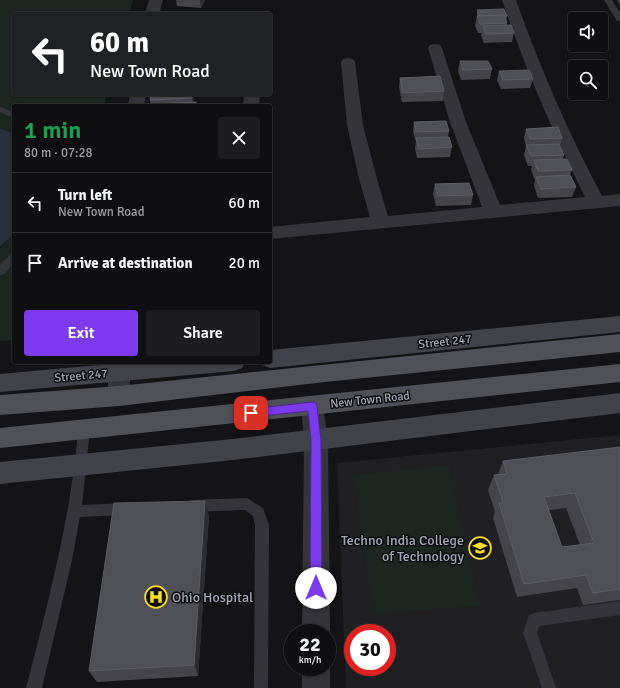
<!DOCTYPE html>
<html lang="en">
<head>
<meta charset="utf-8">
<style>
  body { margin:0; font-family:Signika,sans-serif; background:#1d1c1e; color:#f1f3f6; height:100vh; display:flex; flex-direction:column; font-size:15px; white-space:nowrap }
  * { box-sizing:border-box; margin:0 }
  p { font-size:13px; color:#9b9c9f }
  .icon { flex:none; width:22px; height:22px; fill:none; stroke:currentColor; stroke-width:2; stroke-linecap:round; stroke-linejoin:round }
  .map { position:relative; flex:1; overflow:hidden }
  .sheet { position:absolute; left:12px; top:104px; width:260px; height:260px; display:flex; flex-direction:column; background:#0f0e10; border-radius:4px; box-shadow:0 1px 3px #0004,0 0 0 1px #2f2e30 }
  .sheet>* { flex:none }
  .top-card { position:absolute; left:12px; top:12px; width:260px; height:84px; border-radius:4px; box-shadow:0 1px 3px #0004,0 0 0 1px #2f2e30; background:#202124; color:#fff; overflow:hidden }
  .fabs { position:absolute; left:568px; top:12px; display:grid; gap:8px }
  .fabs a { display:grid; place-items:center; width:40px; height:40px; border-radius:4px; background:#0f0e10; box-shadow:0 1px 3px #0004,0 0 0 1px #2f2e30; font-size:20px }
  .speed { position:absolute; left:284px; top:624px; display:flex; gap:8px; font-size:20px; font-weight:700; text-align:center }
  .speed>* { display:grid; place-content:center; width:52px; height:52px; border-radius:50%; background:#0f0e10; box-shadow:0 1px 3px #0004,0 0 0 1px #2f2e30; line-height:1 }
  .speed small { font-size:10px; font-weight:400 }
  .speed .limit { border:6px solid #d22; background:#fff; color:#111 }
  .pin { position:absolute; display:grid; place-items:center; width:34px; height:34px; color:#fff; margin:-17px; border-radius:8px; box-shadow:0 2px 6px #0006 }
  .me { position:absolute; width:44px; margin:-22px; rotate:0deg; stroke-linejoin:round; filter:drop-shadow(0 0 3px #0008) }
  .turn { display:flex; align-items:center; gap:14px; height:84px; padding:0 12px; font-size:18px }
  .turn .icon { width:52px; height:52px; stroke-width:2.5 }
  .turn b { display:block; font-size:28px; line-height:34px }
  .round { display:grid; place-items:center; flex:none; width:42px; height:42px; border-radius:4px; background:#1d1c1e }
  .head { display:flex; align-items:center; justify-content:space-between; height:68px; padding:0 12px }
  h1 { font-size:24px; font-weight:600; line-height:30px; color:#1e9e55 }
  .cta { display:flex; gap:8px; margin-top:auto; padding:8px 12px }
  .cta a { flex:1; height:46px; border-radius:4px; background:#7c3aed; color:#fff; font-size:16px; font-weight:600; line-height:46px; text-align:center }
  .cta a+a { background:#1d1c1e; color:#f1f3f6 }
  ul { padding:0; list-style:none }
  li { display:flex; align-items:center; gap:12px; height:60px; padding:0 12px; border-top:1px solid #2f2e30 }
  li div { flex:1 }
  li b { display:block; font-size:15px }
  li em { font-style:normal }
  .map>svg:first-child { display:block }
  .built { fill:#201f22; fill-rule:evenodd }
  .green { fill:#1d2520 }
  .water { fill:#292f39 }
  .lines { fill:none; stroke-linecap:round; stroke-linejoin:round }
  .lane { fill:#34343a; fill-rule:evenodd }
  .street { fill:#34343a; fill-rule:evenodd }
  .secondary { fill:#42424a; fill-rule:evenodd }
  .primary { fill:#505059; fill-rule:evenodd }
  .wall { fill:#45444a; fill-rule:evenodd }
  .shaded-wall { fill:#2d2c30 }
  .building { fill:#4f4f56; stroke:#5d5c65; fill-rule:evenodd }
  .route { fill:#7c3aed; stroke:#51269a }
  .labels { text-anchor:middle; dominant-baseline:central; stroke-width:3; stroke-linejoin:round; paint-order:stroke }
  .street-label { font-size:12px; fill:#a4a6b6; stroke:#0f0e10 }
  .near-poi-label { font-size:14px; fill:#a4a6b6; stroke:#0f0e10; text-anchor:end }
</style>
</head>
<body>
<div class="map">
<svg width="620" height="688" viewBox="0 0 620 688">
  <rect width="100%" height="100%" fill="#141315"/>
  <!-- built -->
  <path class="built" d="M620 435V688H346L337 463ZM353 633H387V667H353Z"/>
  <!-- green -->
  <path class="green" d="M0 0H133L129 14H14V94H107L104 106H14V134L0 128Z
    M14 234V340L0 341V248Z
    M449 465 480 606 373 614 353 475Z"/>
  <!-- water -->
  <path class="water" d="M0 128 14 134V234L0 247Z"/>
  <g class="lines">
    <!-- lane -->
    <path class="lane" d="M604 0H612L620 13V21H617Z
      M0 107 14 112V118L0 112Z
      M14 253V263L4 274 0 275V265L10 255Z
      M84 425 88 426 90 430 82 505 127 503 132 505 133 509 132 513 127 515 80 517 72 560 42 688H26C48 602 71 518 78 430L80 426Z
      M247 498 263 508 269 525 268 688H254L255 525 253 516 245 510 192 512 187 510 186 506 187 502 192 500Z
      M620 601V615L539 626 537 633 556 688H542L523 633 529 615 534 613Z"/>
    <!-- street -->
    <path class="street" d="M149 0H163L159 14H145Z
      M502 0H516C540 68 568 132 602 196L620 194V206L270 239V227L370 217 359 179 347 125 341 62 343 59 348 58 353 59 355 62 363 125 377 179 388 216 482 207 450 122 428 48 430 45 435 44 440 45 442 48 466 122 500 205 585 197C553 133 525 68 502 0Z
      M130 94H146L144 106H128Z
      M244 94H260L259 106H243Z
      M108 362H130V396L127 402 119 405 111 402 108 396Z
      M312 397 320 399 323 406 328 440 330 633 327 640V633H302L304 440 301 406 304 399Z
      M327 660 330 667V688H302V667H327Z"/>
    <!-- secondary -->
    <path class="secondary" d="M620 316V332L270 368 262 365 260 362H270V350Z
      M133 362H245L242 368 234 371 0 392V374Z
      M620 393V413L233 460 0 484V462L233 439Z"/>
    <!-- primary -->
    <path class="primary" d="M620 334V352L325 382 119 406 0 415V395L119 386Z
      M620 364V382L0 448V428Z"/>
  </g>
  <!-- wall -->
  <path class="wall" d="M176 0H205L201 8 177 6Z
    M617 0H620V5Z
    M477 10 507 16 506 21 507 23V25L514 33 512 42 484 43 481 35 482 33H478L475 26 477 16Z
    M460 61 492 69 490 79 461 80 458 71Z
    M499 71 533 79 530 88 501 89 497 80Z
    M400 78 444 91 443 101 402 102 399 87Z
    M151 94H194L193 102 197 106H151L150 100Z
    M414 122 449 131 448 137 452 147 450 157 417 158 415 148 416 142 413 132Z
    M526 129 562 138 560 146 564 155 563 159 572 170 570 175 576 187 572 197 538 198 534 186 535 180 531 170 532 166H528L524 155 526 146 524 138Z
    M435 184 473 195 471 205 436 206 433 194Z
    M620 447V600L583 605 577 588 517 597 493 518 495 512 488 490 494 475 498 474 503 461ZM566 508 580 545 562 547 549 510Z
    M209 516 198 676 97 682 89 671Z"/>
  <!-- shaded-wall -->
  <path class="shaded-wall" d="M200 0H205L201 8Z
    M192 94H194L193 106 192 98Z
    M205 501 209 516 198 676 194 665Z"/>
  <!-- building -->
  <path class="building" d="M504 9 507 16H504V15L480 16 477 10Z
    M504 15 507 23 480 24 477 16Z
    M511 25 514 33 486 34 483 26Z
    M460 61H488L492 69 463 70Z
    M529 70 533 79 503 80 499 71Z
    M440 76 444 91 403 93 400 78Z
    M151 94H192V98L150 100Z
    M196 102V106H154V104Z
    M446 121 449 131 416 132 414 122Z
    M558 127 562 138 530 139 526 129Z
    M449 137 452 147 419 149 416 138Z
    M559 144 564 155 531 156 526 145Z
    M567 159 572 170 538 171 534 160Z
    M570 175 576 187 541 189 536 177Z
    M469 183 473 195 438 196 435 184Z
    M620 447V589L593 593 586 575 524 584 499 503 503 502 494 475 507 474 503 461ZM575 493 594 543 562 547 544 497Z
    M205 501 194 665 89 671 114 503Z"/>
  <!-- route -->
  <path class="route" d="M312 402 316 403 317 406 321 440 322 588 320 592 316 594 312 592 310 588 311 440 308 411 251 417 248 415 246 413 248 410 251 409Z"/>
  <!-- icons -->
  <defs>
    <g id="university-ring" transform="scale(1.15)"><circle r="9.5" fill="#0f0e10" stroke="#f9de27" stroke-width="1.5"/><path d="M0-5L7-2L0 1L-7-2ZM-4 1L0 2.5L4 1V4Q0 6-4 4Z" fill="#f9de27"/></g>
    <g id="hospital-ring" transform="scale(1.15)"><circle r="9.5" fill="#0f0e10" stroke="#f9de27" stroke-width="1.5"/><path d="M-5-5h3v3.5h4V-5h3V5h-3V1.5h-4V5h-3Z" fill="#f9de27"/></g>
  </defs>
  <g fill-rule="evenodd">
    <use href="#university-ring" x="480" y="548"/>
    <use href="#hospital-ring" x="156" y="597"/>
  </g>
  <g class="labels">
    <!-- street labels -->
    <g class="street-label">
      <text transform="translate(445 342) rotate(-6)">Street 247</text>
      <text transform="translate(81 376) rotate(-5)">Street 247</text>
      <text transform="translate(370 400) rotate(-6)">New Town Road</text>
    </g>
    <!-- near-poi labels -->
    <g class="near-poi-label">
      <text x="464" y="540">Techno India College<tspan x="464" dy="16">of Technology</tspan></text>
      <text x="172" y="597" text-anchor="start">Ohio Hospital</text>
    </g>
  </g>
</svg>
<div class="fabs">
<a><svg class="icon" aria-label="sound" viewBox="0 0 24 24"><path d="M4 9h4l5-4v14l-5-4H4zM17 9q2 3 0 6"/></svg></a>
<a><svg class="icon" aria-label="search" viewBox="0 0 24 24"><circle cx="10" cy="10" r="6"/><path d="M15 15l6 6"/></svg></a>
</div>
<div class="speed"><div>22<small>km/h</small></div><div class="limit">30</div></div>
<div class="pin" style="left:251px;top:413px;background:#d93025"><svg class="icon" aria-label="arrive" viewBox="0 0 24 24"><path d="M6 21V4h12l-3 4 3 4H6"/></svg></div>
<svg class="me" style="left:316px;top:588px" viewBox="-20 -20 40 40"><circle r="19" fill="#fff"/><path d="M0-13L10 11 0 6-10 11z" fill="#7c3aed"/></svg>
<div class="top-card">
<div class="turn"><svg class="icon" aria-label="left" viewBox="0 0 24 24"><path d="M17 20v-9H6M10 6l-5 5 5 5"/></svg><div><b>60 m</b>New Town Road</div></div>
</div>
<section class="sheet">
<div class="head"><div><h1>1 min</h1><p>80 m · 07:28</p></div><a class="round"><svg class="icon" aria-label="close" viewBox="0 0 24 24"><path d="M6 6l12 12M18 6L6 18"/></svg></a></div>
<ul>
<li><svg class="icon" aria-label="left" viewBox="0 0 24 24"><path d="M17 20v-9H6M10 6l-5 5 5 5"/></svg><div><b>Turn left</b><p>New Town Road</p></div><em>60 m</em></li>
<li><svg class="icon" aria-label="arrive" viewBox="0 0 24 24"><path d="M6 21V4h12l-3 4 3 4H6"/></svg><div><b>Arrive at destination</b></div><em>20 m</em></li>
</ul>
<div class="cta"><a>Exit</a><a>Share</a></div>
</section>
</div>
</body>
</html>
